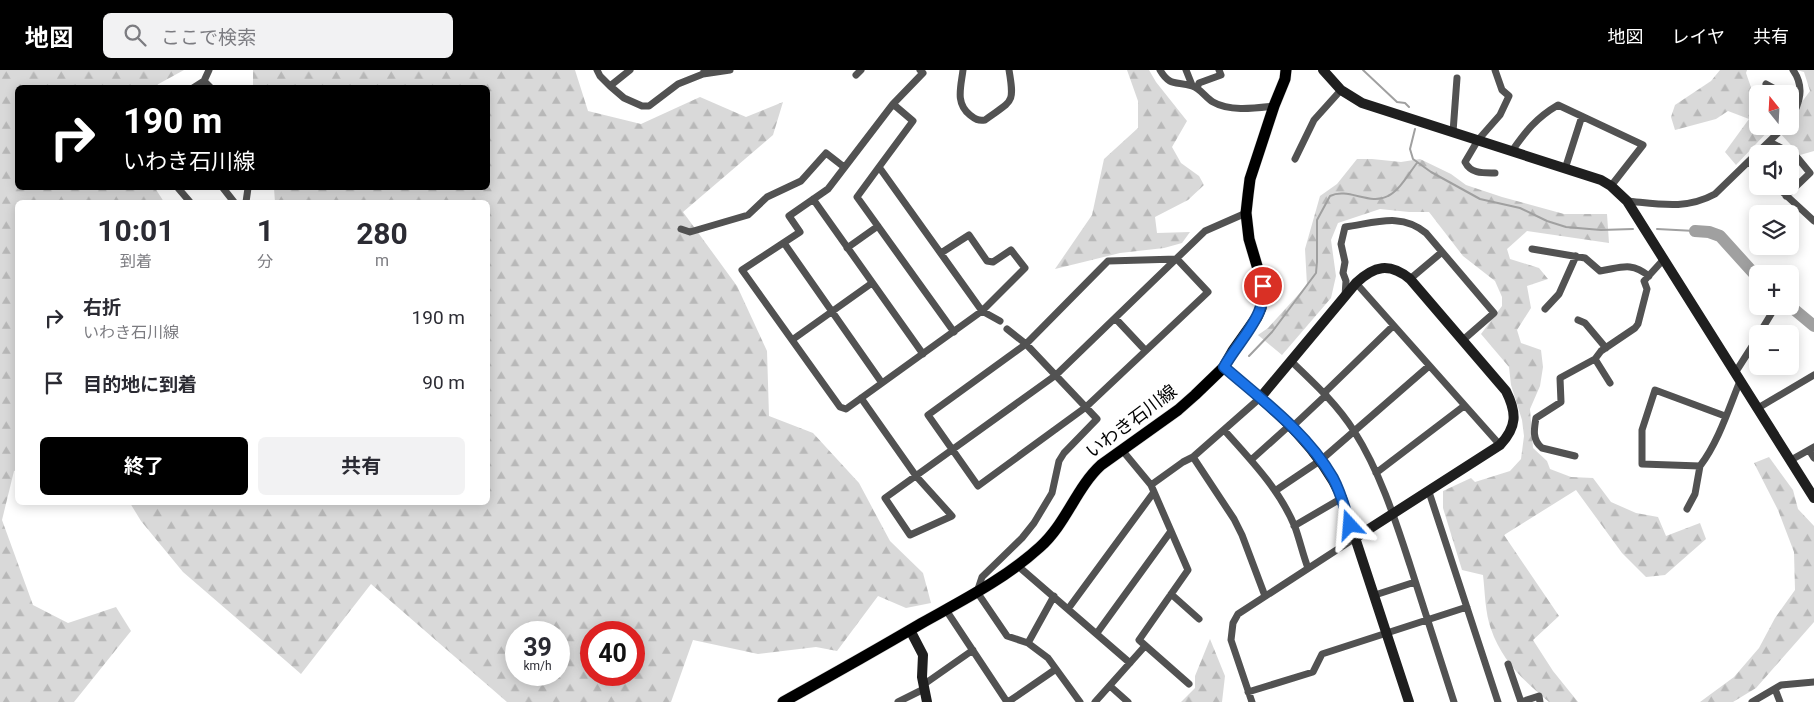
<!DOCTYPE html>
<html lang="ja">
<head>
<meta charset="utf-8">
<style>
  body { margin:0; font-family:Roboto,"Noto Sans JP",sans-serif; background:#f2f2f3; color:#2b2b33; height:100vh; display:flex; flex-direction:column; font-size:19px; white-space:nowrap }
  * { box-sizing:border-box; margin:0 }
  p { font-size:16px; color:#7c7c81 }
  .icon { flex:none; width:28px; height:28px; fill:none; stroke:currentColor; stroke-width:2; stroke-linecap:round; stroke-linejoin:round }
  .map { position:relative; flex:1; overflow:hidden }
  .sheet { position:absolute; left:15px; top:130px; width:475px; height:305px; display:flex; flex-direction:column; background:#fff; border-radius:8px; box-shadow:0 2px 12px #0003 }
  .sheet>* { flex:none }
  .hud { position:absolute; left:15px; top:15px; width:475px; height:105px; border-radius:8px; box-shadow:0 2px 12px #0003; background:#000; color:#fff; overflow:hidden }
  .needle { width:32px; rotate:342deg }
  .tools { position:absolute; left:1749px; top:15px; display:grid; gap:10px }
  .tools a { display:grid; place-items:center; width:50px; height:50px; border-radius:8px; background:#fff; box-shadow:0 2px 12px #0003; font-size:25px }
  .speed { position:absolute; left:505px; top:551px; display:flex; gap:10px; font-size:25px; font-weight:700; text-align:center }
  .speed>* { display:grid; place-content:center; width:65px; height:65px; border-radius:50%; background:#fff; box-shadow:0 2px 12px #0003; line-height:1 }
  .speed small { font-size:12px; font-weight:400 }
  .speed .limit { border:8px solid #d22; background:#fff; color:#111 }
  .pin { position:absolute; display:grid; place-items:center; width:42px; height:42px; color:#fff; margin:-21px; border:2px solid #fff; border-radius:50%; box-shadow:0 1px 5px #0007 }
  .me { position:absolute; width:55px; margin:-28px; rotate:341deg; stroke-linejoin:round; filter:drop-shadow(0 0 4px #0008) }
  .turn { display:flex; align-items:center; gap:18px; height:105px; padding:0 25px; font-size:22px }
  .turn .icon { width:65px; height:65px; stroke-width:2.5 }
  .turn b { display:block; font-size:35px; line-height:42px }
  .eta { display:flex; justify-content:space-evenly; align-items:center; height:85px; text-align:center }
  .eta b { font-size:30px; font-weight:700; line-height:35px }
  .button { display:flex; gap:10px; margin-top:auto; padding:10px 25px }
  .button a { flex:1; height:58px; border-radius:8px; background:#000; color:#fff; font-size:20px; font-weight:700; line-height:58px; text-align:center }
  .button a+a { background:#f2f2f3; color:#2b2b33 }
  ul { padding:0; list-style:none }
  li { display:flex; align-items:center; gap:15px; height:65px; padding:0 25px }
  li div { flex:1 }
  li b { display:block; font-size:19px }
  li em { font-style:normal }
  header { display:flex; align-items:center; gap:30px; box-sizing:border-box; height:70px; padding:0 25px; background:#000; color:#fff }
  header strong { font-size:24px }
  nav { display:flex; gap:28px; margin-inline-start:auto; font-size:18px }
  .search { width:350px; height:45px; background:#f2f2f3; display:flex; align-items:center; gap:12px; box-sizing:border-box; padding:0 18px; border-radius:8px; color:#7c7c81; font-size:19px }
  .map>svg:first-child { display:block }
  .forest { fill:url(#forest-firs); fill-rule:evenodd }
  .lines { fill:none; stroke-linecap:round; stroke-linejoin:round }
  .stream { stroke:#a0a0a0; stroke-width:2 }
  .river { stroke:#a0a0a0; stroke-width:12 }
  .primary-casing { stroke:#dbdbdb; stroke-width:12 }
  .street { stroke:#525252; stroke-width:7 }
  .secondary { stroke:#1f1f1f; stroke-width:10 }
  .primary { stroke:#000; stroke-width:11 }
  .route-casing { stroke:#114b97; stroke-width:12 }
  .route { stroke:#1a73e8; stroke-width:9 }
  .labels { text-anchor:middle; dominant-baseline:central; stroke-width:5; stroke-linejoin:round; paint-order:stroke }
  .street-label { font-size:18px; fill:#000; stroke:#fff }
</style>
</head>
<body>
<header>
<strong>地図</strong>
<div class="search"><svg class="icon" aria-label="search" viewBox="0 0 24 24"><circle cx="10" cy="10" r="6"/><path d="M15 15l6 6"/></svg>ここで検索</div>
<nav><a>地図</a><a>レイヤ</a><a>共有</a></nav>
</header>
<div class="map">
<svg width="1814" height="632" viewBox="0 0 1814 632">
  <defs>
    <pattern id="forest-firs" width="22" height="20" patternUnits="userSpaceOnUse" patternTransform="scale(1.25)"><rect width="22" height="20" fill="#d9d9d9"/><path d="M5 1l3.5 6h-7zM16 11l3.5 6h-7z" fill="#b8b8b8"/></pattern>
  </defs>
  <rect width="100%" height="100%" fill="#fff"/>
  <!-- forest -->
  <path class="forest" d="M0 0H184L153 17 18 18V118H155L164 132H18L17 400 14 401 2 450 33 535 68 553 116 537 131 561 74 632H0Z
    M253 0H575L588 41 641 54 700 27 746 47 783 32 773 65 683 142 737 216 767 281 769 346 813 363 859 413 890 471 923 503 931 533 906 538 878 526 837 581 816 577 758 584 693 570 671 632H507L371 514 301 604 183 502 141 451 130 433 488 432V132H275L274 118H488V18L253 17ZM516 562H559V605H516ZM591 562H634V605H591Z
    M1127 0H1149L1156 12 1187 51 1172 77 1181 93 1199 106 1204 115 1188 130 1155 147 1157 163 1190 162 1182 173 1164 178 1120 183 1055 199 1092 145 1104 89 1138 58V31Z
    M1720 0H1747L1746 3 1754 26 1757 29 1758 56H1773L1736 95 1725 82 1749 49 1728 41 1716 49 1675 60 1671 47 1675 35 1711 11Z
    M1797 0H1814V81L1800 85 1779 62 1784 56H1790V48L1810 21 1804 2Z
    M1357 89H1372L1401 92 1420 89 1451 104 1466 115 1502 127 1564 144H1607L1609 173 1527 161 1507 179 1510 189 1539 198 1548 209 1527 216 1531 238 1517 260 1521 273 1541 280 1543 297 1540 316 1530 339 1533 378 1547 391 1550 399 1571 407 1593 408 1611 432 1636 443 1658 447 1666 466 1700 453 1706 469 1665 505 1646 507 1622 483 1576 420 1504 465 1559 546 1533 570 1553 601 1578 632H1549C1524 611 1502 591 1491 559 1485 543 1485 522 1483 505L1462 500 1443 438V421L1471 408 1475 412 1510 401 1521 389 1524 366 1522 350 1511 315 1509 297 1481 264 1502 236V227L1495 211 1463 186 1429 142H1409L1380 139 1338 153 1331 170 1336 206 1331 228 1282 285 1258 265 1268 258 1307 215 1305 179 1320 126 1337 114Z
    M1769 387 1793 420 1798 439 1814 456V552L1756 618 1733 632H1700L1734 607 1759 578 1775 548 1795 520 1794 482 1778 440 1754 393Z
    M1210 569 1225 606 1222 632H1181L1195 618V606Z"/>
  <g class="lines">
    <!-- stream -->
    <path class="stream" d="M1363 0 1397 32 1405 33 1409 37
      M1415 59 1410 79 1413 89 1431 102 1480 129 1520 138 1547 151 1566 157 1601 160 1633 159
      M1657 159 1695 161
      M1249 286 1272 262 1316 203 1317 192V150L1330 126C1348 117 1370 136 1388 126 1400 120 1409 103 1417 93"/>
    <!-- river -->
    <path class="river" d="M1695 161 1709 162 1720 166 1758 208
      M1790 236 1814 256"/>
    <!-- primary casing -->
    <g class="primary-casing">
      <path id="primary" d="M783 632C830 606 876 580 922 553 963 530 1005 509 1040 477 1066 454 1076 418 1101 395L1178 340 1195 325 1224 297 1233 281 1257 247 1261 238 1263 216 1249 169 1246 143 1248 125 1250 109 1274 36 1285 9 1286 0"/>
    </g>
    <!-- street -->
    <path class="street" d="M209 0 204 11 211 18
      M597 0 600 6 610 16 630 0
      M920 0 923 3 893 34 828 119 789 146 800 162 742 200 840 337 846 339 982 241 1025 198 1011 180 993 192 987 191 969 165 941 183
      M963 0C961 17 955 33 970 45 975 49 978 51 985 50 1012 30 1015 35 1009 0
      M1160 0C1170 17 1176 11 1192 16 1199 17 1206 28 1213 32 1230 42 1256 38 1274 36
      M1186 0 1192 15
      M704 1 703 4 730 0
      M856 5 861 0
      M1766 14 1784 24
      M610 16 624 28 642 36H649L678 14 703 4
      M193 18 204 11
      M1197 18 1199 13 1221 5 1219 0
      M1790 50C1800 33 1805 17 1793 0
      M1453 62 1457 8
      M1770 72 1796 86 1810 103 1786 126
      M1512 81C1526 61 1536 48 1558 35L1643 75 1611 116
      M1295 89 1314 50 1341 20
      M1749 92 1758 100
      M879 97 913 51 893 34
      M1565 99 1582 46
      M1495 103C1483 103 1471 104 1465 92L1478 70 1500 45 1509 26 1502 20 1495 0
      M1776 116 1814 151
      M178 118 190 132
      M223 118 234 132
      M813 129 923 284
      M1627 131C1659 134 1686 140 1715 124L1785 56
      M246 132 248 118
      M681 159 690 162 748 145 767 127 801 111 826 83 844 97
      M784 173 882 313
      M847 178 878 156
      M1532 179 1585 188 1600 201C1621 198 1630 191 1649 206
      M1177 189 1208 222 1086 337 978 416 928 345 1026 274 1108 191Z
      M1410 209 1442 182
      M1356 213 1500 375
      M1345 226 1346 211 1343 203 1345 192 1341 174 1345 157C1375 153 1401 142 1426 163L1494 243 1463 270
      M1545 239 1559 224 1576 186
      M1115 248 1145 280
      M1578 250 1585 253 1606 278
      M1007 259 1026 274 1097 349 1064 383 1059 391 1052 423 1034 453 1022 468 982 507 977 522 1007 566 1028 573 1048 588 1080 632
      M954 262 857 127 879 97 982 241 1000 251
      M1759 264 1776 236
      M792 270 872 213
      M1595 289 1610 313
      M1291 291C1314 313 1337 334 1354 361 1380 402 1395 449 1410 495 1424 540 1439 586 1454 632
      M1735 303 1758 267
      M1324 323 1393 256
      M861 328 916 406 952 446 910 465 885 428 1056 305 1205 161 1246 143
      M1758 338 1814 305
      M1725 346 1655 320 1642 360V394L1700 396C1718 373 1729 338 1740 311
      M1292 357 1326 325
      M1224 360C1250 389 1280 420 1295 457 1300 471 1303 485 1308 498
      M1122 380 1151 415 1188 500 1139 570 1189 614
      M1809 380 1814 388
      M1575 386 1542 378C1532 370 1534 359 1536 348L1561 332 1560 308 1595 289 1601 281 1635 258 1638 254 1647 219 1644 211 1664 189
      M1193 387 1234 449 1242 465 1265 526
      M1251 390 1290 355
      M1791 390 1814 377
      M1376 403 1464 336
      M1151 415 1183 392 1193 387 1260 328
      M1275 421 1321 390 1429 296
      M1429 422 1498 632
      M1687 439 1695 424 1700 396
      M1294 456 1342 428
      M1018 496 1130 593
      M1171 524 1199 549
      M1375 525 1415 512
      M1068 539 1154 422
      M946 540 1007 632
      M1097 563 1171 461
      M1028 573 1054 526
      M1508 594 1521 632
      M923 615 973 580
      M1110 616 1128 632
      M1775 619 1780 632
      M1248 622 1313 602 1322 584 1467 537
      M898 632 924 619
      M1008 632 1056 599
      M1095 632 1145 576
      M1252 632 1231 570 1233 553 1238 544 1355 468
      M1521 632 1539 626 1540 632
      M1752 632 1781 615 1814 612"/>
    <!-- secondary -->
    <path class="secondary" d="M1323 0 1341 20 1362 33 1601 110 1611 116 1627 131 1814 428
      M1224 297C1270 337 1315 371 1342 428L1409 632
      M1260 328 1356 213C1374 196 1389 192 1410 209L1506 321C1517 343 1517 357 1500 375L1355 468
      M910 560 923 585 922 607 927 632"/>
    <!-- primary -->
    <use href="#primary" class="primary"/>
  </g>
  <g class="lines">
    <!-- route casing -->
    <g class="route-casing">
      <path id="route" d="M1263 216C1263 223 1263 232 1260 239 1255 256 1233 280 1224 297 1262 330 1307 363 1333 408 1341 423 1345 439 1350 455"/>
    </g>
    <!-- route -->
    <use href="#route" class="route"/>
  </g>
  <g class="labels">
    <!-- street labels -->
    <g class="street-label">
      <text transform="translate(1131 351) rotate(-37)">いわき石川線</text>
    </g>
  </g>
</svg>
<div class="tools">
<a><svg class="needle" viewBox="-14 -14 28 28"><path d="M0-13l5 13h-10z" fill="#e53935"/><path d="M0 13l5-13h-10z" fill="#7c7c81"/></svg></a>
<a><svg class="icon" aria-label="sound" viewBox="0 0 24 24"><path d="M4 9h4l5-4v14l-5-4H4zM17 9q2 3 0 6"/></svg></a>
<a><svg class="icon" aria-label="layers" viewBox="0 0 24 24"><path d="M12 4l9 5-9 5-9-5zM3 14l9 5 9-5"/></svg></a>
<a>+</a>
<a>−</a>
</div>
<div class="speed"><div>39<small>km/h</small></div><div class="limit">40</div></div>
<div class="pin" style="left:1263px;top:216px;background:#d93025"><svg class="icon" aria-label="arrive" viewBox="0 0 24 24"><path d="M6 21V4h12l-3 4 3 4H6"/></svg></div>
<svg class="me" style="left:1350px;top:455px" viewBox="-20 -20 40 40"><path d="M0-17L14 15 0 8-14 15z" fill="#1a73e8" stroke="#fff" stroke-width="4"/></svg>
<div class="hud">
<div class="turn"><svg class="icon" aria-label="right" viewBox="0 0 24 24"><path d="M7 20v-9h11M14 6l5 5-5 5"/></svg><div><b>190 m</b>いわき石川線</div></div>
</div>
<section class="sheet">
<div class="eta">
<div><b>10:01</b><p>到着</p></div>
<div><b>1</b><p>分</p></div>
<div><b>280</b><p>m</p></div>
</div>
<ul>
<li><svg class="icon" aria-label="right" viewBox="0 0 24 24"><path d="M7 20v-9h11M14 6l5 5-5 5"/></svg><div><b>右折</b><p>いわき石川線</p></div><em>190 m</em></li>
<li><svg class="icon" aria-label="arrive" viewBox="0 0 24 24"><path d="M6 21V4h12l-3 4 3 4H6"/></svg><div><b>目的地に到着</b></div><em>90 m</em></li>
</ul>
<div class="button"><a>終了</a><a>共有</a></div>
</section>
</div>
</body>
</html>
